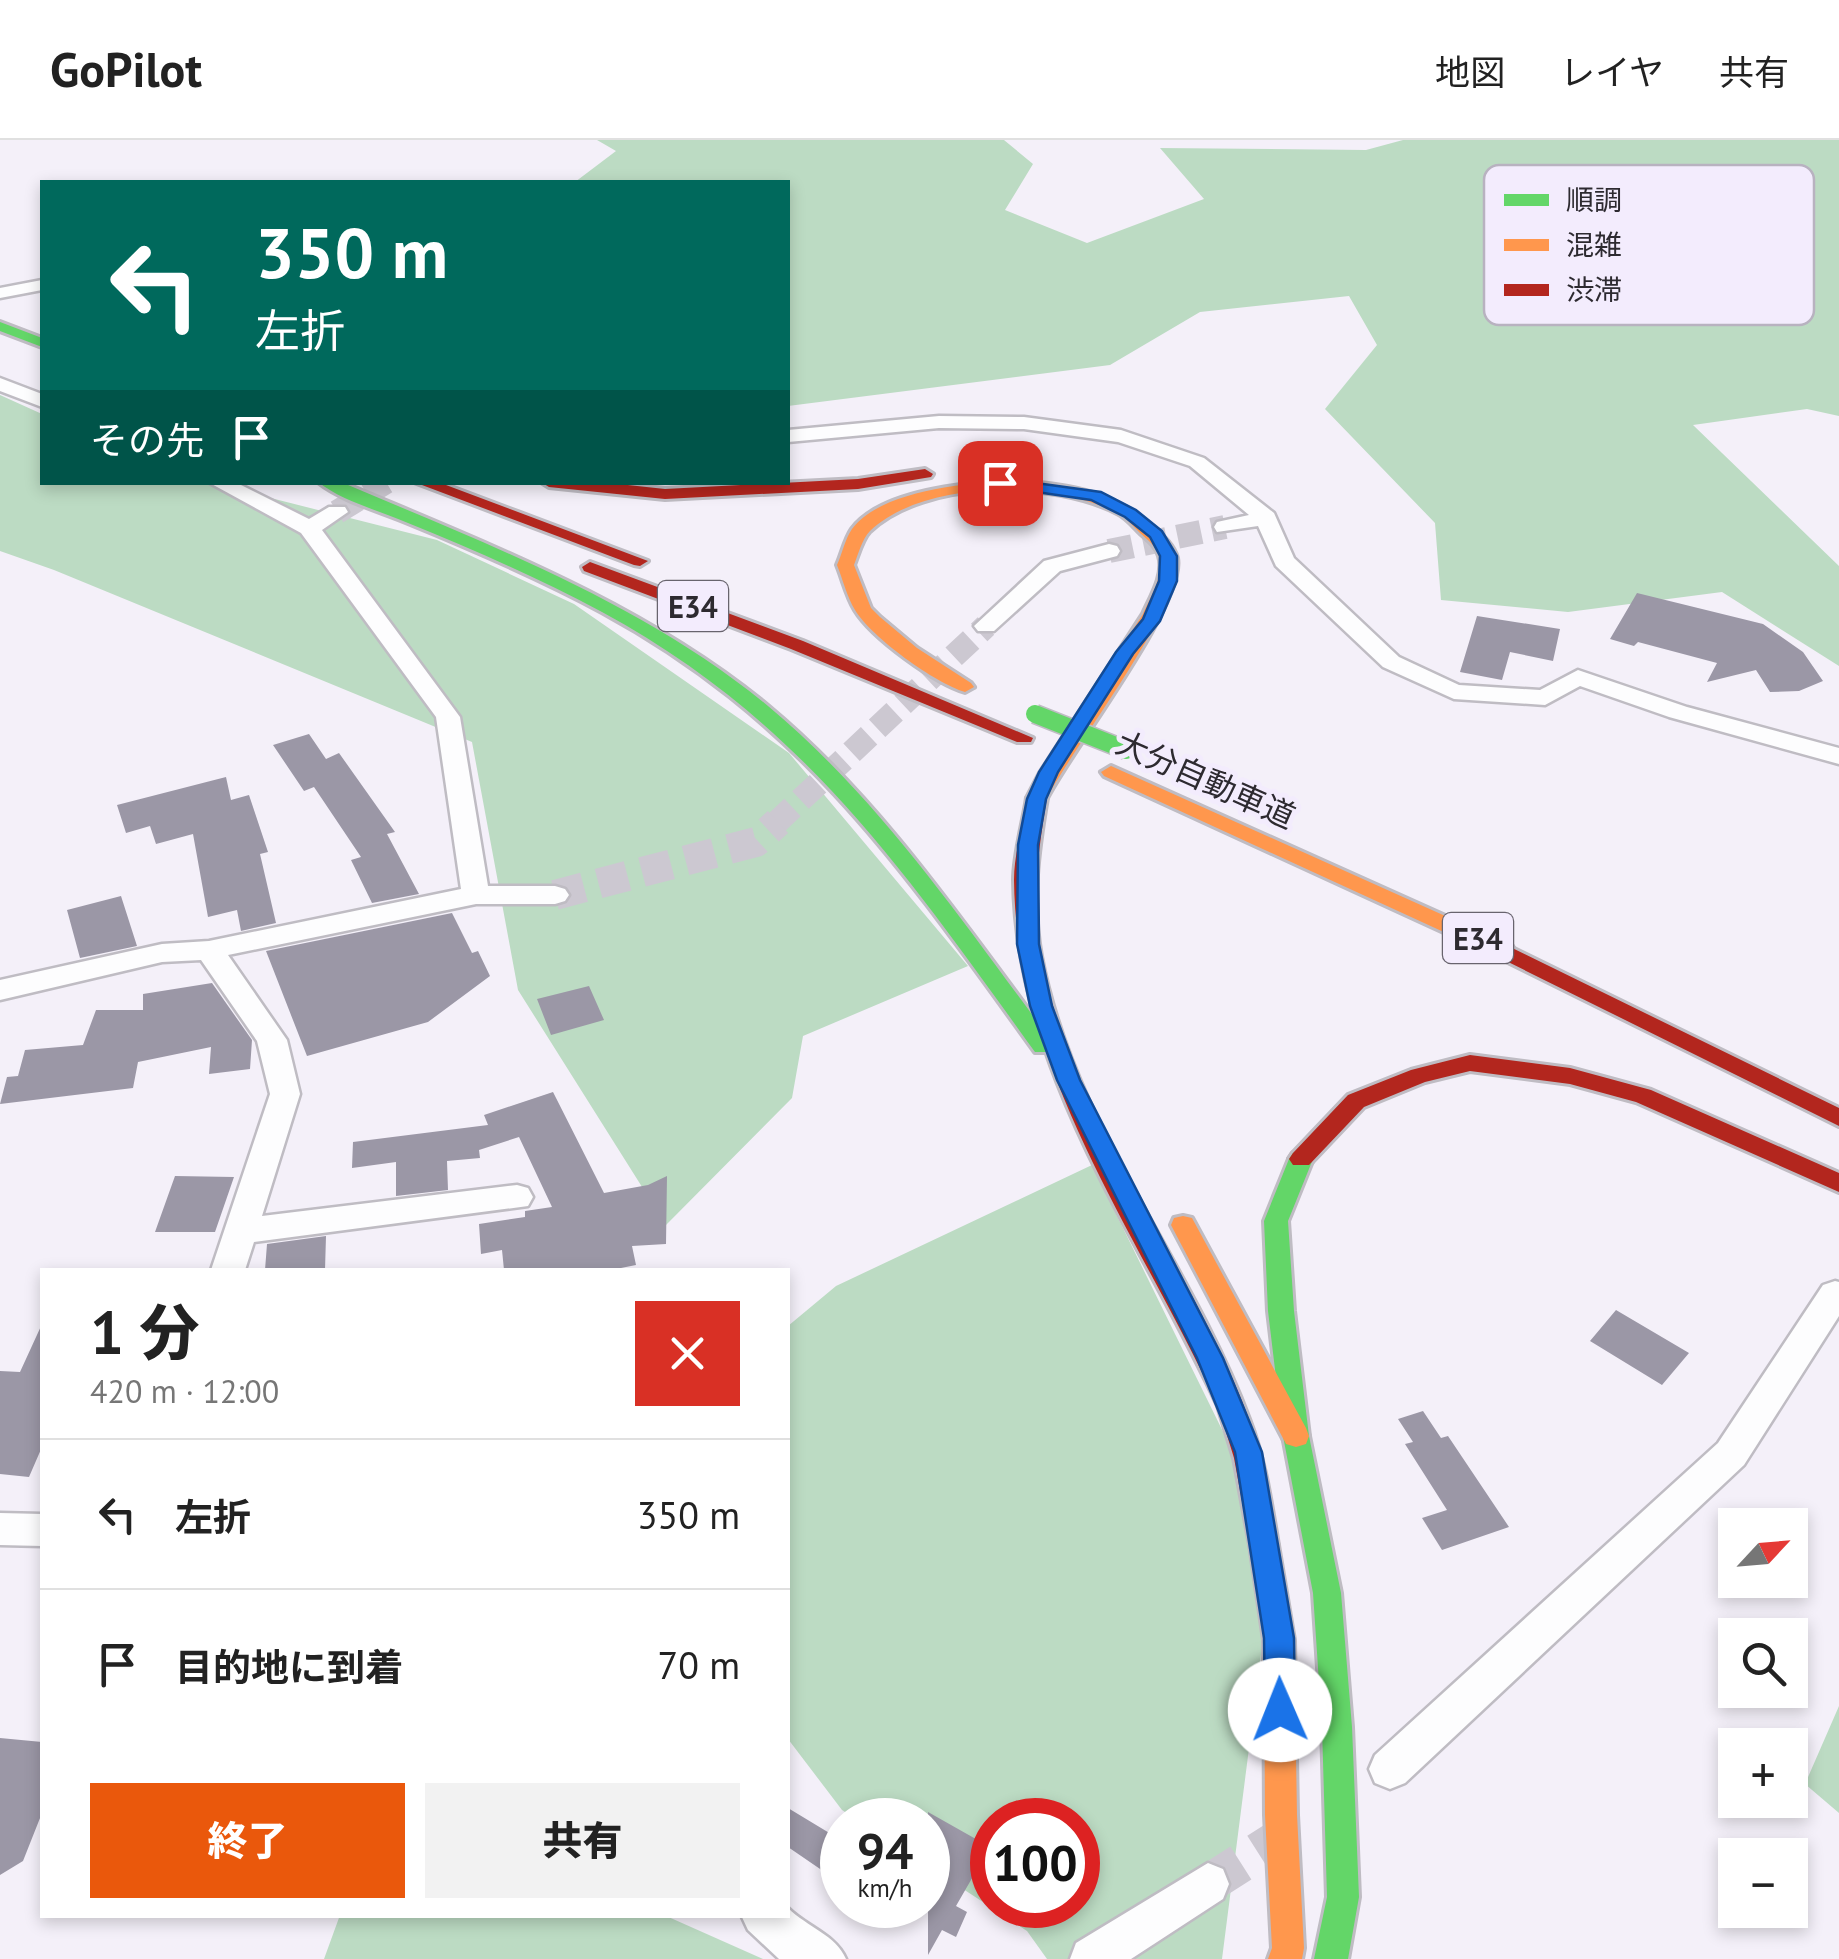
<!DOCTYPE html>
<html lang="ja">
<head>
<meta charset="utf-8">
<style>
  body { margin:0; font-family:"PT Sans","Noto Sans JP",sans-serif; background:#f2f2f2; color:#222; height:100vh; display:flex; flex-direction:column; font-size:38px; white-space:nowrap }
  * { box-sizing:border-box; margin:0 }
  p { font-size:32px; color:#767676 }
  .icon { flex:none; width:55px; height:55px; fill:none; stroke:currentColor; stroke-width:2; stroke-linecap:round; stroke-linejoin:round }
  .map { position:relative; flex:1; overflow:hidden }
  .drawer { position:absolute; left:40px; top:1128px; width:750px; height:650px; display:flex; flex-direction:column; background:#fff; border-radius:0px; box-shadow:0 5px 15px #0003 }
  .drawer>* { flex:none }
  .hud { position:absolute; left:40px; top:40px; width:750px; height:305px; border-radius:0px; box-shadow:0 5px 15px #0003; background:#00695c; color:#fff; overflow:hidden }
  .needle { width:65px; rotate:64deg }
  .fabs { position:absolute; left:1718px; top:1368px; display:grid; gap:20px }
  .fabs a { display:grid; place-items:center; width:90px; height:90px; border-radius:0px; background:#fff; box-shadow:0 5px 15px #0003; font-size:50px }
  .speed { position:absolute; left:820px; top:1658px; display:flex; gap:20px; font-size:50px; font-weight:700; text-align:center }
  .speed>* { display:grid; place-content:center; width:130px; height:130px; border-radius:50%; background:#fff; box-shadow:0 5px 15px #0003; line-height:1 }
  .speed small { font-size:25px; font-weight:400 }
  .speed .limit { border:15px solid #d22; background:#fff; color:#111 }
  .pin { position:absolute; display:grid; place-items:center; width:85px; height:85px; color:#fff; margin:-42px; border-radius:20px; box-shadow:0 5px 15px #0006 }
  .me { position:absolute; width:110px; margin:-55px; rotate:359deg; stroke-linejoin:round; filter:drop-shadow(0 0 8px #0008) }
  .turn { display:flex; align-items:center; gap:35px; height:210px; padding:0 50px; font-size:45px }
  .turn .icon { width:130px; height:130px; stroke-width:2.5 }
  .turn b { display:block; font-size:70px; line-height:85px }
  .then { display:flex; align-items:center; height:95px; padding:0 50px; background:#0003; gap:20px; font-size:38px }
  .round { display:grid; place-items:center; flex:none; width:105px; height:105px; border-radius:0px; background:#f2f2f2 }
  .head { display:flex; align-items:center; justify-content:space-between; height:170px; padding:0 50px }
  h1 { font-size:60px; font-weight:800; line-height:75px }
  .button { display:flex; gap:20px; margin-top:auto; padding:20px 50px }
  .button a { flex:1; height:115px; border-radius:0px; background:#ea580c; color:#fff; font-size:40px; font-weight:800; line-height:115px; text-align:center }
  .button a+a { background:#f2f2f2; color:#222 }
  ul { padding:0; list-style:none }
  li { display:flex; align-items:center; gap:30px; height:150px; padding:0 50px; border-top:2px solid #e0e0e0 }
  li div { flex:1 }
  li b { display:block; font-size:38px }
  li em { font-style:normal }
  header { display:flex; align-items:center; gap:60px; box-sizing:border-box; height:140px; padding:0 50px; background:#fff; border-bottom:2px solid #e0e0e0 }
  header strong { font-size:48px }
  nav { display:flex; gap:55px; margin-inline-start:auto; font-size:35px }
  .map>svg:first-child { display:block }
  .forest { fill:#bcdbc3; fill-rule:evenodd }
  .building { fill:#9b97a6 }
  .lines { fill:none; stroke-linecap:round; stroke-linejoin:round }
  .street-tunnel-far2 { stroke:#ccc8d1; stroke-width:24; stroke-dasharray:24 11; stroke-linecap:butt }
  .street-tunnel-far1 { stroke:#ccc8d1; stroke-width:30; stroke-dasharray:30 15; stroke-linecap:butt }
  .street-tunnel { stroke:#ccc8d1; stroke-width:39; stroke-dasharray:39 20; stroke-linecap:butt }
  .street-casing { stroke:#bfbcc3; stroke-width:5 }
  .fast-casing { stroke:#bfbcc3; stroke-width:6 }
  .slow-casing { stroke:#bfbcc3; stroke-width:6 }
  .jam-casing { stroke:#bfbcc3; stroke-width:6 }
  .street { fill:#fdfdfe; fill-rule:evenodd }
  .fast { fill:#63d668; fill-rule:evenodd }
  .slow { fill:#ff974d; fill-rule:evenodd }
  .jam { fill:#b3261e; fill-rule:evenodd }
  .fast-bridge-casing { stroke:#bfbcc3; stroke-width:21; stroke-linecap:butt }
  .fast-bridge { stroke:#63d668; stroke-width:18 }
  .route { fill:#1a73e8; stroke:#114b97; stroke-width:2.5 }
  .labels { text-anchor:middle; dominant-baseline:central; stroke-width:10; stroke-linejoin:round; paint-order:stroke }
  .shield { fill:#f3ecfd; stroke:#68646e; stroke-width:2.5 }
  .shield-label { font-size:30px; font-weight:bold; fill:#2d2a30 }
  .street-label { font-size:32px; fill:#2d2a30; stroke:#f3ecfd }
  .key { fill:#f3ecfd; stroke:#b8b2c0; stroke-width:2.5 }
  .key-label { font-size:28px; fill:#2d2a30 }
</style>
</head>
<body>
<header>
<strong>GoPilot</strong>
<nav><a>地図</a><a>レイヤ</a><a>共有</a></nav>
</header>
<div class="map">
<svg width="1839" height="1819" viewBox="0 0 1839 1819">
  <rect width="100%" height="100%" fill="#f4f0f9"/>
  <!-- forest -->
  <path class="forest" d="M597 0H1004L1033 24 1005 70 1087 103 1204 59 1160 8 1366 10 1403 0H1839V276L1807 269 1693 285 1839 426V526L1722 452 1568 472 1441 460 1435 383 1325 269 1377 205 1349 156 1200 172 1110 225 788 266V42H575L616 11Z
    M0 255 42 274V342L211 343 437 400 574 464 789 613 968 826 803 896 792 958 666 1085 518 850 472 602 54 430 0 411Z
    M1092 1025 1233 1312 1263 1499 1222 1819H1047L1027 1791 928 1726V1680H857L842 1670 788 1599V1186L836 1146ZM992 1680H1078V1765H992Z
    M1839 1566V1673L1805 1644Z
    M340 1775H664L763 1819H324Z"/>
  <!-- building -->
  <path class="building" d="M1637 453 1763 484 1803 512 1823 541 1799 551 1770 552 1756 530 1707 542 1717 523 1638 502 1634 506 1610 499Z
    M1477 476 1560 489 1553 521 1510 512 1502 540 1460 532Z
    M309 594 326 619 339 613 395 692 387 694 419 754 372 763 351 720 361 717 314 647 304 651 273 605Z
    M226 637 231 660 249 655 268 712 260 714 276 783 241 791 237 770 208 777 193 694 156 704 150 686 126 693 117 665Z
    M121 756 137 806 80 818 67 770Z
    M452 773 472 813 478 811 490 836 428 882 307 916 266 811Z
    M212 843 252 900 250 929 209 934 211 907 138 922 133 948 0 964 7 937 18 936 25 910 83 905 96 870H143V854Z
    M589 846 604 880 551 895 537 859Z
    M553 952 604 1053 648 1045 667 1036 666 1104 632 1106 636 1125 611 1130H504L502 1110 481 1114 479 1084 525 1077V1071L552 1067 519 997 479 1010 480 1018 447 1021 448 1050 396 1056V1022L352 1028 353 1002 488 985 484 975Z
    M175 1036 234 1037 215 1092H155Z
    M326 1096 325 1130H265L267 1104Z
    M1616 1170 1689 1213 1662 1245 1590 1201Z
    M42 1184V1307L29 1337 0 1334V1231L20 1232Z
    M1423 1271 1441 1298 1448 1296 1509 1387 1442 1410 1422 1378 1447 1370 1405 1304 1413 1302 1398 1279Z
    M0 1598 42 1602V1673L23 1721 0 1735Z
    M788 1668 831 1694 842 1676V1744L788 1707Z
    M928 1672 990 1707 956 1766 967 1772 956 1797 942 1790 928 1815Z"/>
  <g class="lines">
    <!-- street-tunnel-far2 -->
    <path class="street-tunnel-far2" d="M337 372 386 342
      M1109 411 1225 387
      M775 684 986 486"/>
    <!-- street-tunnel-far1 -->
    <path class="street-tunnel-far1" d="M555 755 756 702 778 682"/>
    <!-- street-tunnel -->
    <path class="street-tunnel" d="M1208 1744 1277 1700"/>
    <!-- street casing -->
    <g class="street-casing">
      <path id="street" d="M42 140V150L0 158V148Z
        M0 238 42 254V267L0 251Z
        M939 276 1024 277 1121 290 1204 318 1274 373 1294 418 1399 517 1459 545 1540 550 1578 530 1687 567 1839 608V624L1669 577 1580 546 1545 565 1454 559 1383 527 1276 426 1258 386 1217 392 1214 387 1217 382 1249 375 1190 326 1118 302 1024 289 939 288 788 302V290Z
        M208 342H235L309 379 329 367H345L348 372 322 390 460 577 488 746H555L565 749 569 755 565 761 555 764H476L228 815 287 900 300 954 262 1076 517 1045 528 1048 533 1057 528 1066 254 1102 245 1130H211L270 954 257 901 201 820 162 822 0 860V840L162 804 209 801 461 749 436 577 301 393Z
        M1109 404 1117 406 1120 411 1117 416 1060 431 994 491H978L974 486 1044 421Z
        M1835 1141 1839 1142V1176L1744 1325 1405 1643 1390 1649 1375 1643 1369 1629 1375 1615 1718 1303 1823 1145Z
        M0 1373 42 1374V1406L0 1405Z
        M1208 1723 1223 1729 1229 1744 1223 1759 1131 1819H1070L1076 1803Z
        M788 1768C807 1787 836 1795 846 1819H779L748 1790 741 1775H788Z"/>
    </g>
    <!-- fast casing -->
    <g class="fast-casing">
      <path id="fast" d="M0 182 42 198V207L0 191Z
        M318 342H341C489 405 643 463 768 566 881 660 964 784 1051 900L1054 906 1051 912H1035C905 732 803 581 602 472 539 438 474 410 408 383 380 371 342 361 318 342Z
        M1301 1010 1309 1013 1313 1019 1288 1081 1294 1171 1309 1296 1341 1453 1352 1587 1359 1757 1348 1819H1314L1327 1757 1322 1587 1313 1453 1283 1296 1268 1171 1264 1081 1289 1019 1293 1013Z"/>
    </g>
    <!-- slow casing -->
    <g class="slow-casing">
      <path id="slow" d="M1013 340C1069 346 1111 349 1154 388 1163 396 1174 406 1177 418 1186 463 1071 610 1047 658L1037 664 1027 658 1040 633 1143 474C1150 458 1165 434 1159 416 1156 406 1148 400 1140 393 1133 386 1126 377 1117 373 1053 340 925 339 870 391 862 399 858 415 854 425L871 468 880 477 917 508 971 543 974 547 965 552C935 543 872 498 855 470 847 457 843 440 837 425 842 414 845 399 852 389 881 350 968 343 1013 340Z
        M1111 626 1512 806 1515 811 1512 816H1496L1104 636 1101 632Z
        M1183 1076 1192 1078 1306 1288 1309 1296 1306 1304 1296 1307 1286 1304 1171 1085 1174 1078Z
        M1264 1393 1274 1396 1278 1405 1294 1500 1297 1675 1304 1808 1302 1819H1268L1272 1808 1265 1675 1264 1500 1250 1405 1254 1396Z"/>
    </g>
    <!-- jam casing -->
    <g class="jam-casing">
      <path id="jam" d="M925 329 933 334 931 337 858 349 665 359 549 347 541 342H600L665 349 858 339Z
        M414 342H438L648 421 640 426 634 425Z
        M590 422 803 501 1033 598 1031 602H1017L791 509 584 431 582 427Z
        M1037 652 1047 658C1038 711 1031 762 1041 816 1073 986 1190 1121 1249 1279 1265 1320 1271 1363 1278 1405L1274 1414 1264 1417 1254 1414 1250 1405 1234 1318 1218 1266C1141 1098 1016 932 1014 740 1014 714 1023 684 1027 658Z
        M1504 804 1839 968V986L1496 816 1493 811Z
        M1470 915 1570 928 1651 950 1839 1033V1052L1636 962 1570 944 1470 931 1425 942 1364 967 1309 1025H1293L1289 1019 1293 1013 1348 955 1411 930Z"/>
    </g>
    <!-- street -->
    <use href="#street" class="street"/>
    <!-- fast -->
    <use href="#fast" class="fast"/>
    <!-- slow -->
    <use href="#slow" class="slow"/>
    <!-- jam -->
    <use href="#jam" class="jam"/>
    <!-- fast-bridge casing -->
    <g class="fast-bridge-casing">
      <path id="fast-bridge" d="M1035 574 1126 610"/>
    </g>
    <!-- fast-bridge -->
    <use href="#fast-bridge" class="fast-bridge"/>
  </g>
  <!-- route -->
  <path class="route" d="M1000 338 1101 352 1136 370 1162 391 1177 416V441L1160 481 1133 514 1058 632 1046 659 1038 705 1039 804 1052 866 1080 940 1223 1218 1262 1312 1294 1498 1295 1570 1291 1580 1280 1584 1269 1580 1265 1570 1264 1498 1235 1312 1197 1218 1057 940 1030 866 1017 804 1018 705 1027 659 1039 632 1116 512 1143 479 1159 441 1160 416 1150 397 1125 377 1091 360 995 346 992 343Z"/>
  <g class="labels">
    <!-- shield labels -->
    <g class="shield">
      <rect x="658" y="441" width="70" height="50" rx="8"/>
      <rect x="1443" y="773" width="70" height="50" rx="8"/>
    </g>
    <g class="shield-label">
      <text x="693" y="466">E34</text>
      <text x="1478" y="798">E34</text>
    </g>
    <!-- street labels -->
    <g class="street-label">
      <text transform="translate(1206 639) rotate(24)">大分自動車道</text>
    </g>
  </g>
  <!-- legend -->
  <rect x="1484" y="25" width="330" height="160" rx="15" class="key"/>
  <rect x="1504" y="54" width="45" height="12" fill="#63d668"/>
  <rect x="1504" y="99" width="45" height="12" fill="#ff974d"/>
  <rect x="1504" y="144" width="45" height="12" fill="#b3261e"/>
  <g class="key-label">
    <text x="1566" y="70">順調</text>
    <text x="1566" y="115">混雑</text>
    <text x="1566" y="160">渋滞</text>
  </g>
</svg>
<div class="fabs">
<a><svg class="needle" viewBox="-14 -14 28 28"><path d="M0-13l5 13h-10z" fill="#e53935"/><path d="M0 13l5-13h-10z" fill="#767676"/></svg></a>
<a><svg class="icon" aria-label="search" viewBox="0 0 24 24"><circle cx="10" cy="10" r="6"/><path d="M15 15l6 6"/></svg></a>
<a>+</a>
<a>−</a>
</div>
<div class="speed"><div>94<small>km/h</small></div><div class="limit">100</div></div>
<div class="pin" style="left:1000px;top:343px;background:#d93025"><svg class="icon" aria-label="arrive" viewBox="0 0 24 24"><path d="M6 21V4h12l-3 4 3 4H6"/></svg></div>
<svg class="me" style="left:1280px;top:1570px" viewBox="-20 -20 40 40"><circle r="19" fill="#fff"/><path d="M0-13L10 11 0 6-10 11z" fill="#1a73e8"/></svg>
<div class="hud">
<div class="turn"><svg class="icon" aria-label="left" viewBox="0 0 24 24"><path d="M17 20v-9H6M10 6l-5 5 5 5"/></svg><div><b>350 m</b>左折</div></div>
<div class="then">その先<svg class="icon" aria-label="arrive" viewBox="0 0 24 24"><path d="M6 21V4h12l-3 4 3 4H6"/></svg></div>
</div>
<section class="drawer">
<div class="head"><div><h1>1 分</h1><p>420 m · 12:00</p></div><a class="round" style="background:#d93025;color:#fff"><svg class="icon" aria-label="close" viewBox="0 0 24 24"><path d="M6 6l12 12M18 6L6 18"/></svg></a></div>
<ul>
<li><svg class="icon" aria-label="left" viewBox="0 0 24 24"><path d="M17 20v-9H6M10 6l-5 5 5 5"/></svg><div><b>左折</b></div><em>350 m</em></li>
<li><svg class="icon" aria-label="arrive" viewBox="0 0 24 24"><path d="M6 21V4h12l-3 4 3 4H6"/></svg><div><b>目的地に到着</b></div><em>70 m</em></li>
</ul>
<div class="button"><a>終了</a><a>共有</a></div>
</section>
</div>
</body>
</html>
